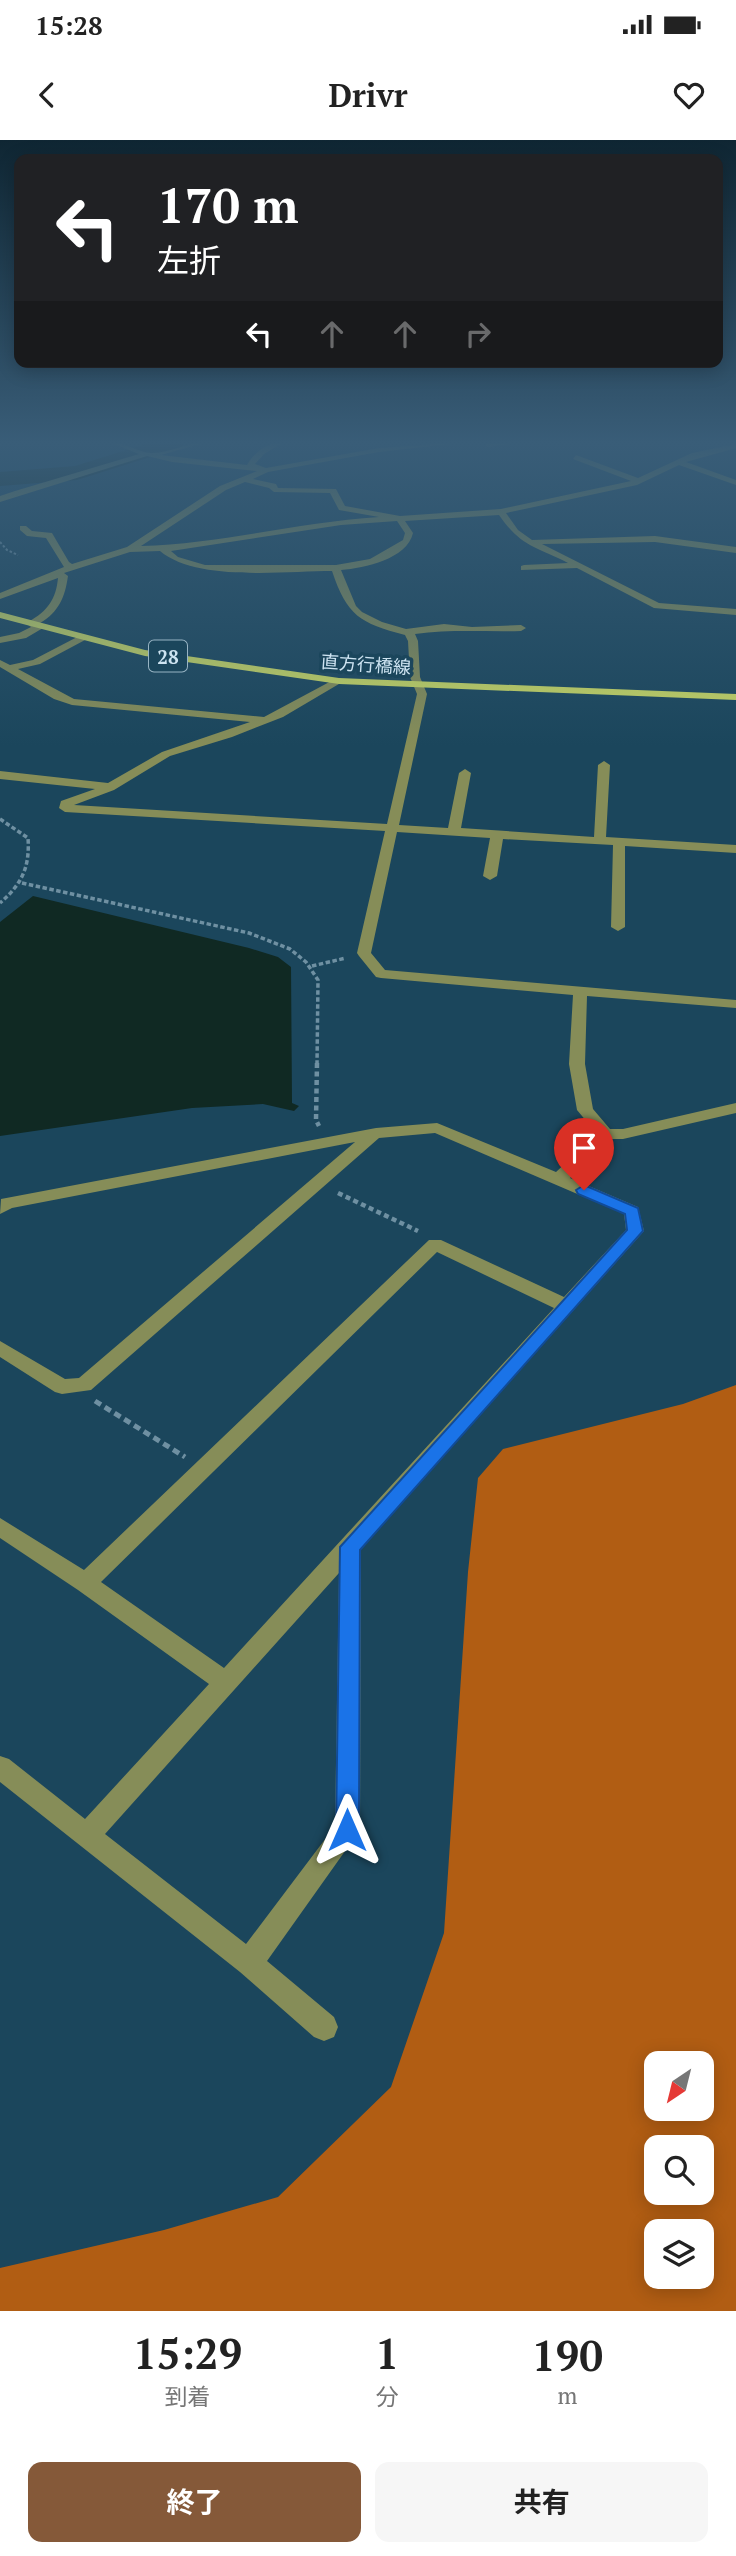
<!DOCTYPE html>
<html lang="ja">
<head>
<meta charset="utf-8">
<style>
  body { margin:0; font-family:"PT Serif","Noto Sans JP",serif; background:#f6f6f6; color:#222; height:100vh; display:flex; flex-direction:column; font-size:26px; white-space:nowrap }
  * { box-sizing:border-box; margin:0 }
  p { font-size:23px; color:#767676 }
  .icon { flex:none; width:38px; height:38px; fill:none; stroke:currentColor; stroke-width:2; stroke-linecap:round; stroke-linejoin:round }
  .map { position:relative; height:2171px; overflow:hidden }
  .details { display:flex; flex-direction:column; background:#fff; flex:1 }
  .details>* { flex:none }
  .banner { position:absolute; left:14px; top:14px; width:709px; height:214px; border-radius:14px; box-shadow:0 4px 18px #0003; background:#202124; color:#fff; overflow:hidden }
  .needle { width:46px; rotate:215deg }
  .controls { position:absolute; left:644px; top:1911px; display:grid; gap:14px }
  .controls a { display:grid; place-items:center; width:70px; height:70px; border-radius:14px; background:#fff; box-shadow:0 4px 18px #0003; font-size:35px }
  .pin { position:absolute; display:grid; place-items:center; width:60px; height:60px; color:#fff; margin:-72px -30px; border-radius:50% 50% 50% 0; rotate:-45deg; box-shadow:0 0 7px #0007 }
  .pin .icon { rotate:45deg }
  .me { position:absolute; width:77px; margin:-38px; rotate:0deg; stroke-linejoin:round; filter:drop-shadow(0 0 5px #0008) }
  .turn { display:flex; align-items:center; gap:24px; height:147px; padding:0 28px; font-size:32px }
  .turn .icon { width:91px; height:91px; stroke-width:2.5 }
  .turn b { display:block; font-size:49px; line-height:60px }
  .lanes { display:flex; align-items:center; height:66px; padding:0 28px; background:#0003; justify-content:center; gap:35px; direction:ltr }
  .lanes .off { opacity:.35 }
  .eta { display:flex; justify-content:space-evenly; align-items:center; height:119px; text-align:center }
  .eta b { font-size:42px; font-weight:700; line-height:49px }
  .primary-button { display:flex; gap:14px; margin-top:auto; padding:14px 28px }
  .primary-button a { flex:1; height:80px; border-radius:14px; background:#855939; color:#fff; font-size:28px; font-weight:700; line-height:80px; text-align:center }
  .primary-button a+a { background:#f6f6f6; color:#222 }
  .status { display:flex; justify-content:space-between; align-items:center; height:49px; padding:0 35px; background:#fff; direction:ltr }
  .status svg { height:19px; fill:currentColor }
  header { display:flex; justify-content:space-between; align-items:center; height:91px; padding:0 28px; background:#fff; font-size:32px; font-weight:700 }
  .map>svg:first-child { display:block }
  .forest { fill:#b15d13; fill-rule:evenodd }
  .water { fill:#102923 }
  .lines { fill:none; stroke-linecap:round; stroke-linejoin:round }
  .river { fill:#102923; fill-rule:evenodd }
  .path-far3 { stroke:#6f90a2; stroke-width:2; stroke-dasharray:2.5 2; stroke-linecap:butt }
  .path-far2 { stroke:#6f90a2; stroke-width:3.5; stroke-dasharray:4.5 2.5; stroke-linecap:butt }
  .path-far1 { stroke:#6f90a2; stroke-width:4.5; stroke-dasharray:5 3.5; stroke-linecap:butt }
  .path { stroke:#6f90a2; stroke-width:5; stroke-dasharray:7 4.5; stroke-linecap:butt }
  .minor { fill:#868d58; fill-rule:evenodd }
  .major { fill:#cad863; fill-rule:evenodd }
  .route { fill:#1a73e8; stroke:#114b97; stroke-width:2 }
  .labels { text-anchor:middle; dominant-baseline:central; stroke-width:7; stroke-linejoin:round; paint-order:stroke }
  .far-street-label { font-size:18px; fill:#cde3f1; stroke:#1b465c }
  .shield { fill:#1b465c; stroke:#98b4c4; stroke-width:2 }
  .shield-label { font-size:19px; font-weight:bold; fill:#cde3f1 }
</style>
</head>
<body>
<div class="status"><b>15:28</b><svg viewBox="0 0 49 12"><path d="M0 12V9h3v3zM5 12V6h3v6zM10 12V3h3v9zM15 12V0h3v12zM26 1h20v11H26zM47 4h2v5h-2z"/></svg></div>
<header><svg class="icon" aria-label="back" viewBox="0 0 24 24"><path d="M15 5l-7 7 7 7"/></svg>Drivr<svg class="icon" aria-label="heart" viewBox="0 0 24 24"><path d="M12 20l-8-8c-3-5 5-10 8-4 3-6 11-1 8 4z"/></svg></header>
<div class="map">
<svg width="736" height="2171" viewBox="0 0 736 2171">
  <rect width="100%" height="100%" fill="#1b465c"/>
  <!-- forest -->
  <path class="forest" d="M736 1245V2171H0V2128L164 2090 278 2057 391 1947 444 1793 468 1432 478 1338 503 1309 683 1264ZM656 1923H702V1969H656ZM656 2007H702V2053H656ZM656 2091H702V2137H656Z"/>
  <!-- water -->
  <path class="water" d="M33 756 249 808 278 817 291 827 292 963 299 966 294 971 263 964 192 968 0 996V782Z"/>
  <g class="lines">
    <!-- river -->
    <path class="river" d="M152 302H185L182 307 77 340 0 346V332L75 326Z"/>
    <!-- path-far3 -->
    <path class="path-far3" d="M0 402 7 410 18 415"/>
    <!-- path-far2 -->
    <path class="path-far2" d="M0 679 28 698C30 727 22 744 0 763
      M22 743 249 793 290 809 306 822 318 840 317 925
      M312 826 346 818"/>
    <!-- path-far1 -->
    <path class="path-far1" d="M317 923 316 980 319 986
      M338 1053 418 1091"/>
    <!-- path -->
    <path class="path" d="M95 1261 185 1317"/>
    <!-- minor -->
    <path class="minor" d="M109 302C124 301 138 313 152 313 170 313 188 302 207 302L161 315 247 325C255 312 267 302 284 302L264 314 255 324 266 328 379 308 468 302 379 312 268 332 253 339 276 344 278 348 336 349 345 366 400 376 501 369 631 341 573 319 576 315 638 338 692 313 736 304V308L686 322 736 340V345L679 325 637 345 506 373 518 390 532 400 655 396 736 407V413L655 402 542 404 659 463 736 469V475L654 468 577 428 521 430V426L524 425 568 423C535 406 521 407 499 375L405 381 413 393C407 419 365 428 341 430L356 466 362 472 382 482 406 489 444 484 472 487 521 485 526 488 521 491C485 492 450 489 415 494L418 501 420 537 427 554 399 685 448 688 459 633 465 629 471 633 461 688 594 697 598 625 604 621 610 625 606 697 736 705V713L625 706V787L618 791 611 787 613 705 503 699 497 736 490 740 483 736 490 698 397 692 371 813 385 830 736 860V868L587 856 585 924 593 969 610 989H623L736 963V973L623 999H610L570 1038 638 1067 644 1091 361 1408 360 1690 267 1821 334 1877 338 1887 334 1897 324 1901 314 1897 240 1832 0 1642V1616L9 1619 85 1679 209 1544 78 1450 0 1398V1378L84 1430 429 1100H441L564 1157 626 1090 624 1074 435 993 379 998 91 1250 62 1254 55 1252 0 1217V1201L65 1239 79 1238 355 1002 12 1068 0 1074 1 1059 376 988 437 983 556 1032 597 994 577 970 569 924 573 855 381 838 376 837 359 816 357 813 385 691 65 672 59 668 61 661 95 649 0 639V631L108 643 162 612 250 582 72 565 54 559 0 527V520L10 525 33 520 81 495 86 498 85 500 40 524 18 529 74 559 264 577 335 539 344 541 283 577 232 597 170 616 114 650 74 665 387 684 417 554 410 537 408 501 405 495C360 483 347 476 332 431 284 431 197 442 160 411L130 412 64 433 68 436C65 457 59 472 40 483L44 486 43 488 26 498 0 503V497L19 493 31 487 27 484 28 482C48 471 56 459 58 438L0 459V453L64 427 46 398 27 396 20 390V386H26L32 391 52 393 69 422 72 424 127 407 220 346 257 331 172 322 147 316 0 362V356L15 351 139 314ZM245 342 269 348 274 352 330 353 339 370 379 377C299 382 221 404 141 406L226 350ZM397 381 405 393 403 400 370 419 336 425H205L178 417 171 411 341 385ZM437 1112 554 1168 224 1528 101 1442ZM339 1433 335 1686 246 1804 105 1694Z
      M498 302H524L488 307 484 305Z"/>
    <!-- major -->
    <path class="major" d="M0 472 145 510 339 538 736 554V560L339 544 145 516 0 478Z"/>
  </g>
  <!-- sky -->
  <linearGradient id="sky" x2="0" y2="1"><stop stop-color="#0f2633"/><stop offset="0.5" stop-color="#395d78"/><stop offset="1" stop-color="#395d78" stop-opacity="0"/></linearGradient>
  <rect width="736" height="606" fill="url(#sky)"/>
  <!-- route -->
  <path class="route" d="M584 1045 638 1068 643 1091 360 1410 359 1690 355 1698 347 1701 339 1698 336 1690 340 1407 627 1090 625 1074 578 1054 576 1050Z"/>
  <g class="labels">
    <!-- far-street labels -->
    <g class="far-street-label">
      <text transform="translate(366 524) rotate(4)">直方行橋線</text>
    </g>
    <!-- shield labels -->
    <rect class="shield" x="149" y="500.5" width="38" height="31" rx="5"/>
    <g class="shield-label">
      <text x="168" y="516">28</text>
    </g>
  </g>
</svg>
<div class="controls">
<a><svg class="needle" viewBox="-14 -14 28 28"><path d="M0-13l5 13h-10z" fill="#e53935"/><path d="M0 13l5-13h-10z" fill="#767676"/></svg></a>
<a><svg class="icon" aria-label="search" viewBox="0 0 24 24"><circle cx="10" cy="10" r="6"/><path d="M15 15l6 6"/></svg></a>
<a><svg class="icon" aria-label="layers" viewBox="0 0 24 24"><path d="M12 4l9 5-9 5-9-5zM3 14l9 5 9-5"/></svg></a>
</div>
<div class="pin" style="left:584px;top:1050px;background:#d93025"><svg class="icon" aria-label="arrive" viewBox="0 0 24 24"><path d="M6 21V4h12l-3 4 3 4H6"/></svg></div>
<svg class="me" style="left:347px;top:1690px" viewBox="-20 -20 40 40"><path d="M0-17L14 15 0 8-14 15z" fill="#1a73e8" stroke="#fff" stroke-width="4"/></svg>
<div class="banner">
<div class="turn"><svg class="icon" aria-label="left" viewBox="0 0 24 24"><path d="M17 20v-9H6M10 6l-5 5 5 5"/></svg><div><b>170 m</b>左折</div></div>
<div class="lanes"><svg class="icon" aria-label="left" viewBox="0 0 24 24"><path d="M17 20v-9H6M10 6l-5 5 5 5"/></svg><svg class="icon off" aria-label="ahead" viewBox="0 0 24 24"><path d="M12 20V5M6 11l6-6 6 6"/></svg><svg class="icon off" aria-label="ahead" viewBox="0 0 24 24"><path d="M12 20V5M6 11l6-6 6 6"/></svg><svg class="icon off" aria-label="right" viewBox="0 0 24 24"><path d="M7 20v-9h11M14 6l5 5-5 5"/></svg></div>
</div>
</div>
<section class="details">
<div class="eta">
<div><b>15:29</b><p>到着</p></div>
<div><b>1</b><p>分</p></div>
<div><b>190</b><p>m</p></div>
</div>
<div class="primary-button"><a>終了</a><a>共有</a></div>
</section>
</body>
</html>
